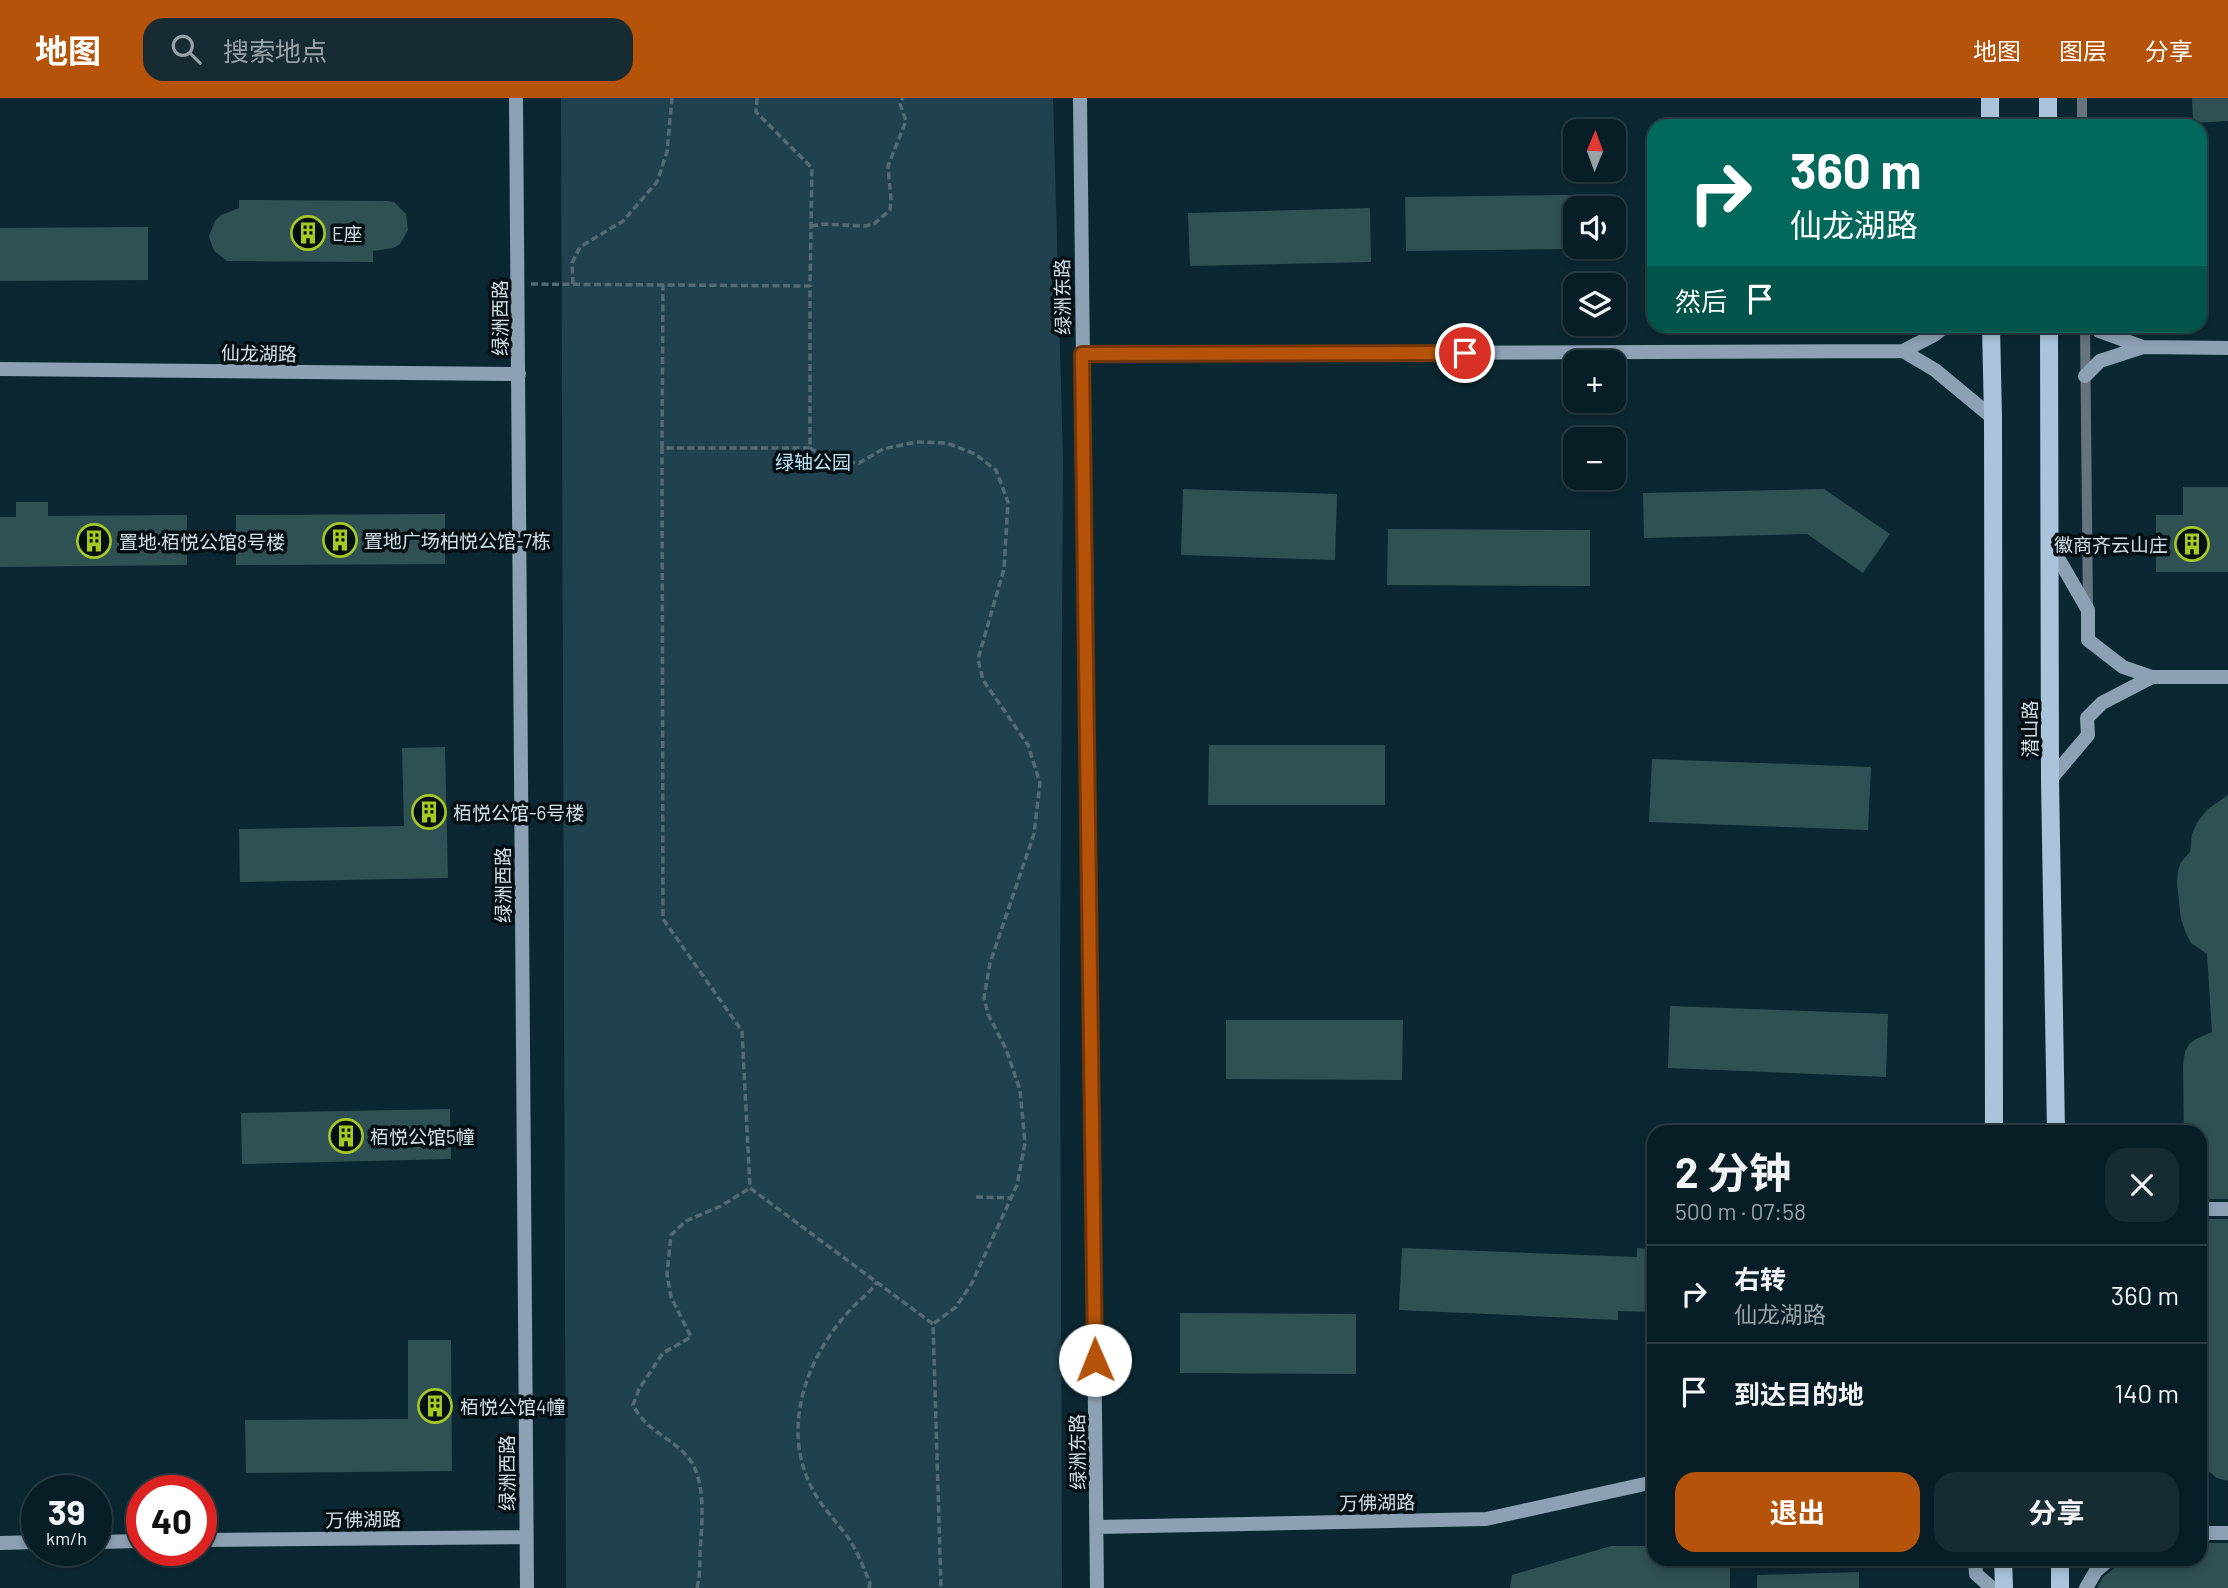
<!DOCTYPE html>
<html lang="zh">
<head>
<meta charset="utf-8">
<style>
  body { margin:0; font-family:Barlow,"Noto Sans SC",sans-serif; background:#162b32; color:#f1f3f6; height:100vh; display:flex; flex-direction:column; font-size:26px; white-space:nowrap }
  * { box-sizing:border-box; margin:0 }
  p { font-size:23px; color:#98a2a7 }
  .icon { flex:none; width:38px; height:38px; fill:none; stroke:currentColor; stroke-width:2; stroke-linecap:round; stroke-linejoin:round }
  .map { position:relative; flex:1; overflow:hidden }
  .panel { position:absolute; left:1647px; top:1027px; width:560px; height:441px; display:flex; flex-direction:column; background:#081e26; border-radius:21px; box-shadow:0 4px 10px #0003,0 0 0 2px #293c43 }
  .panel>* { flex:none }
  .hud { position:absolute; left:1647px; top:21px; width:560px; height:214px; border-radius:21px; box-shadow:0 4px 10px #0003,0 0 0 2px #293c43; background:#00695c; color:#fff; overflow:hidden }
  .needle { width:46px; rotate:1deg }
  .buttons { position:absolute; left:1563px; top:21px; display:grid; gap:14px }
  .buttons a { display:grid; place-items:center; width:63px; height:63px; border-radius:14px; background:#081e26; box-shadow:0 4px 10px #0003,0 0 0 2px #293c43; font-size:35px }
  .speed { position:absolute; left:21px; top:1377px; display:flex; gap:14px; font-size:35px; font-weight:700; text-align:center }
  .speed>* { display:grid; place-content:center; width:91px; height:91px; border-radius:50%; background:#081e26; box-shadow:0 4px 10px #0003,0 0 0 2px #293c43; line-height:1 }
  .speed small { font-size:18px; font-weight:400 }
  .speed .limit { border:10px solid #d22; background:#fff; color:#111 }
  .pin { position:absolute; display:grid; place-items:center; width:60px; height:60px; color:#fff; margin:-30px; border:4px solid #fff; border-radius:50%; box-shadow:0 2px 7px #0007 }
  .me { position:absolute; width:77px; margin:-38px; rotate:359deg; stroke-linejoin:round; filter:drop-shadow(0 0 5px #0008) }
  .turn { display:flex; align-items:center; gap:24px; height:147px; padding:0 28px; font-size:32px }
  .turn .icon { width:91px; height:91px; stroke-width:2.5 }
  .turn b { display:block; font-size:49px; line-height:60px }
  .then { display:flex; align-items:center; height:66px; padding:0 28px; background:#0003; gap:14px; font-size:26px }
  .round { display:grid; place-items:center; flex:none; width:74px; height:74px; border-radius:21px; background:#162b32 }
  .headline { display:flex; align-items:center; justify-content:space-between; height:119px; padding:0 28px }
  h1 { font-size:42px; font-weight:700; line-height:52px }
  .button { display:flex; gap:14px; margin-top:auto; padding:14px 28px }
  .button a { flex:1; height:80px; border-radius:21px; background:#b45309; color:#fff; font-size:28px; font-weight:700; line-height:80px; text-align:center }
  .button a+a { background:#162b32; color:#f1f3f6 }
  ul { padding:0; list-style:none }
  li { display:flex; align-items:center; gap:21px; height:98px; padding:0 28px; border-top:2px solid #293c43 }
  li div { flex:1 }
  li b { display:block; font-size:26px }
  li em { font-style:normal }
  header { display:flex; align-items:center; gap:42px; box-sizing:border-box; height:98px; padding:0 35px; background:#b45309; color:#fff }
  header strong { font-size:33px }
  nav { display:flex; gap:38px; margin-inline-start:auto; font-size:24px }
  .search { width:490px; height:63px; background:#162b32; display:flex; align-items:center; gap:18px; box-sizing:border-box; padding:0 24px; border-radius:21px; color:#98a2a7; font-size:26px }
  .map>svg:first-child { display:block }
  .green { fill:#20424f }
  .building { fill:#305154 }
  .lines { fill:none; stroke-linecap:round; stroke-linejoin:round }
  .path { stroke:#536b74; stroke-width:3.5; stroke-dasharray:7 3.5; stroke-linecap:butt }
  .lane { stroke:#67737e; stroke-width:10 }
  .secondary { stroke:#8ca1b3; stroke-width:14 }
  .primary { stroke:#aac4db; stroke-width:18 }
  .route-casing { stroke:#753606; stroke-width:18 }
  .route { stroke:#b45309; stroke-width:12 }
  .labels { text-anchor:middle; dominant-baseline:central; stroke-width:7; stroke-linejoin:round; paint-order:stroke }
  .poi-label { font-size:19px; fill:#d0e0e7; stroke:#040f13; text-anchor:start }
  .street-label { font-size:19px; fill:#d0e0e7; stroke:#040f13 }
  .park-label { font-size:19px; fill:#bde7f8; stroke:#040f13 }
</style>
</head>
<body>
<header>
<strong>地图</strong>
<div class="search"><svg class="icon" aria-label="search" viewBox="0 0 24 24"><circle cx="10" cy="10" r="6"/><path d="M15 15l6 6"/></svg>搜索地点</div>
<nav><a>地图</a><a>图层</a><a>分享</a></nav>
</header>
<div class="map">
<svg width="2228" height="1490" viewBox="0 0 2228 1490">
  <rect width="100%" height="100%" fill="#0b2832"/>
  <!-- green -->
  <path class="green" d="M561 0H1053L1063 360 1060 892 1062 1490H566Z"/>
  <!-- building -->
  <path class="building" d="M2192 0H2228V23L2193 25Z
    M1575 97V151L1406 153 1405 99Z
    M239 102 387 103 394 104 406 116 408 132 400 146 393 150 373 153V164L227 163 214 153 209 138 215 123 221 117 239 110Z
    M1370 110 1371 164 1190 168 1188 115Z
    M148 129V182L0 183V130Z
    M2183 389H2228V474H2156V417H2183Z
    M1183 391 1337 396 1335 462 1181 457Z
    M1824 391 1890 436 1863 475 1807 436 1644 440 1643 395Z
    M16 404H48V418L187 417V467L0 469V419H16Z
    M445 416V466L236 467V417Z
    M1388 431 1590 432V488L1387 487Z
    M1209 647H1385V707H1208Z
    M445 649 448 780 240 784 239 731 404 728 402 650Z
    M1652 661 1871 669 1868 732 1649 724Z
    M2228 697V1101H2201L2200 1034H2184L2183 967 2185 954 2189 946 2196 941 2212 934 2207 856 2191 845 2186 835 2181 821 2177 786 2178 772 2181 764 2190 754 2192 736 2198 723 2208 711Z
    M1670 908 1888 916 1886 979 1668 970Z
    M1226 922H1403L1402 982 1226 981Z
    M450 1011 451 1061 242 1066 241 1015Z
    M2202 1121H2228V1383L2217 1380 2200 1366Z
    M1402 1150 1637 1159V1150L1654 1151V1214L1618 1213V1222L1399 1212Z
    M1180 1215 1356 1216V1276L1180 1275Z
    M408 1242H451L452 1373 246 1375 245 1322 408 1321Z
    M2200 1445H2228V1490H2097L2103 1479 2117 1468 2119 1461H2200Z
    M1611 1448H1654V1461H1730V1490H1510L1512 1477Z
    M1859 1474V1490H1757V1477Z"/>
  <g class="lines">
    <!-- path -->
    <path class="path" d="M757 0 756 14 812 70 810 188
      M811 128 824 126 865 128 874 126 890 112 891 102 888 68 906 23 900 6 903 0
      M531 186 810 188V350H662L663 821 742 933 750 1090 933 1226 941 1490
      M573 186 572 165 580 149 623 123 657 84 667 54 672 0
      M662 350 663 187
      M810 350 832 364 859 365 883 351 916 344 947 345 975 356 996 372 1008 404 1004 471 978 561 983 582 1028 647 1040 685 1034 736 990 865 984 900 988 916 1006 951 1020 992 1025 1045 1017 1087 972 1185 956 1209 933 1226
      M976 1099 1010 1100
      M697 1490C700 1477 700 1466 700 1453 702 1425 707 1381 687 1358 669 1338 647 1334 633 1307L639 1291 663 1255 691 1239 671 1199 667 1176 671 1137 686 1123 721 1108 750 1090
      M869 1490 870 1485C863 1469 857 1451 846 1437 835 1422 823 1410 814 1394 779 1332 806 1259 851 1211 860 1201 870 1195 877 1184"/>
    <!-- lane -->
    <path class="lane" d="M2082 0V28
      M2085 228 2088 511"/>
    <!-- secondary -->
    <path class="secondary" d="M516 0 527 1490
      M1080 0 1097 1490
      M1946 228 1934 237 1903 253 1935 272 1993 320
      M2143 249 2228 250
      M1082 256 1903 253
      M0 271 519 276
      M2085 278 2100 263 2143 249 2099 233 2096 228
      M2050 446 2088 512V542L2123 569 2152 579 2102 605 2087 620 2088 637 2050 682
      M2152 579H2228
      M2200 1111H2228
      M1097 1429 1486 1421 1654 1384
      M2200 1435H2228
      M201 1442 526 1439
      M96 1444 142 1443
      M0 1445 37 1444
      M1975 1461 1976 1476 1992 1490
      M2086 1490 2096 1473 2110 1461"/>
    <!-- primary -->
    <path class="primary" d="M2048 0V28
      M1990 28V0
      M1991 228 1993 320 1994 1034
      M2049 228 2050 682 2056 1034
      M2003 1461 2004 1490
      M2060 1461V1490"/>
  </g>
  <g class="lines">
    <!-- route casing -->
    <g class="route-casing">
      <path id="route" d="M1095 1262 1082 256 1465 255"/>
    </g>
    <!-- route -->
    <use href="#route" class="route"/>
  </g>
  <!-- icons -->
  <defs>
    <g id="building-ring" transform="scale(1.75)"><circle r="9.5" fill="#040f13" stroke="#a5c823" stroke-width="1.5"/><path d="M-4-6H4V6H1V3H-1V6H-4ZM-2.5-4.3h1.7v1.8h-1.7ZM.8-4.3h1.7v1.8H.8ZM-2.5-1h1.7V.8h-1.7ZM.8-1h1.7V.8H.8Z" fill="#a5c823"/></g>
  </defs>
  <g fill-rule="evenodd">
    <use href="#building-ring" x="308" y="135"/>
    <use href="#building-ring" x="340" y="442"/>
    <use href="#building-ring" x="94" y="443"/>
    <use href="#building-ring" x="2192" y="446"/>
    <use href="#building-ring" x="429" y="714"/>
    <use href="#building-ring" x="346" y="1038"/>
    <use href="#building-ring" x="435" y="1308"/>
  </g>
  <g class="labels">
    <!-- poi labels -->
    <g class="poi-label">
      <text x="332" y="135">E座</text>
      <text x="364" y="442">置地广场柏悦公馆-7栋</text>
      <text x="119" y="443">置地·栢悦公馆8号楼</text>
      <text x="2168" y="446" text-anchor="end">徽商齐云山庄</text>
      <text x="453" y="714">栢悦公馆-6号楼</text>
      <text x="370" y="1038">栢悦公馆5幢</text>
      <text x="460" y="1308">栢悦公馆4幢</text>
    </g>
    <!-- street labels -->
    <g class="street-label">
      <text transform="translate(1062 199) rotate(-91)">绿洲东路</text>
      <text transform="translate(499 220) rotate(-90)">绿洲西路</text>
      <text transform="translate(259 255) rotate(1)">仙龙湖路</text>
      <text transform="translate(2029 631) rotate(-90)">潜山路</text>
      <text transform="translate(502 787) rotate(-90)">绿洲西路</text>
      <text transform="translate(1077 1354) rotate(-91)">绿洲东路</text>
      <text transform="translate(506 1375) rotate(-90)">绿洲西路</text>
      <text transform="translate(1377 1404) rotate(-1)">万佛湖路</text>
      <text transform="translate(363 1421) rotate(-1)">万佛湖路</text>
    </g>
    <!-- park labels -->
    <g class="park-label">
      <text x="813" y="363">绿轴公园</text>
    </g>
  </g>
</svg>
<div class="buttons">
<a><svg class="needle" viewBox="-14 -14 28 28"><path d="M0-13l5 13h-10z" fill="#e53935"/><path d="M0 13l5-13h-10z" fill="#98a2a7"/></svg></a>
<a><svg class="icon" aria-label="sound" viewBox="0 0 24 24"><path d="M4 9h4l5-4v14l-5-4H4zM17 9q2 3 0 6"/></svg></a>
<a><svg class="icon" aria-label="layers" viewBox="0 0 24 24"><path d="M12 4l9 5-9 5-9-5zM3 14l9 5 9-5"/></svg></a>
<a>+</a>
<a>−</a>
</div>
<div class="speed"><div>39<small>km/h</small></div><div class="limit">40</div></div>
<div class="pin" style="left:1465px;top:255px;background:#d93025"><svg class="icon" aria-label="arrive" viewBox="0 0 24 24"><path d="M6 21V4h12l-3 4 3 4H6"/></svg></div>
<svg class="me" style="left:1095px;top:1262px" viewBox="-20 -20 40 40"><circle r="19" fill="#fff"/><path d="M0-13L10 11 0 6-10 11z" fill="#b45309"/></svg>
<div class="hud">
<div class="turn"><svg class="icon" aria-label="right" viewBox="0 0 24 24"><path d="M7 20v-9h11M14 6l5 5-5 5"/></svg><div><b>360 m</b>仙龙湖路</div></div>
<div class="then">然后<svg class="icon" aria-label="arrive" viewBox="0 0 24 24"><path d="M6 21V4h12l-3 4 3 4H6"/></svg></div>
</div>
<section class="panel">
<div class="headline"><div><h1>2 分钟</h1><p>500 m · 07:58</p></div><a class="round"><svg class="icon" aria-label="close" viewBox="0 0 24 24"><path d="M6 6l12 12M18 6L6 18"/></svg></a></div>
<ul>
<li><svg class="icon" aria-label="right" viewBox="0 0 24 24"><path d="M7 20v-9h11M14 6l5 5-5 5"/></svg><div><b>右转</b><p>仙龙湖路</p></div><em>360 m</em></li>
<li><svg class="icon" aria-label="arrive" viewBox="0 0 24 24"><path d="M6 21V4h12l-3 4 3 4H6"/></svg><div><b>到达目的地</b></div><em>140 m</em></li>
</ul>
<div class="button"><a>退出</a><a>分享</a></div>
</section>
</div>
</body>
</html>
